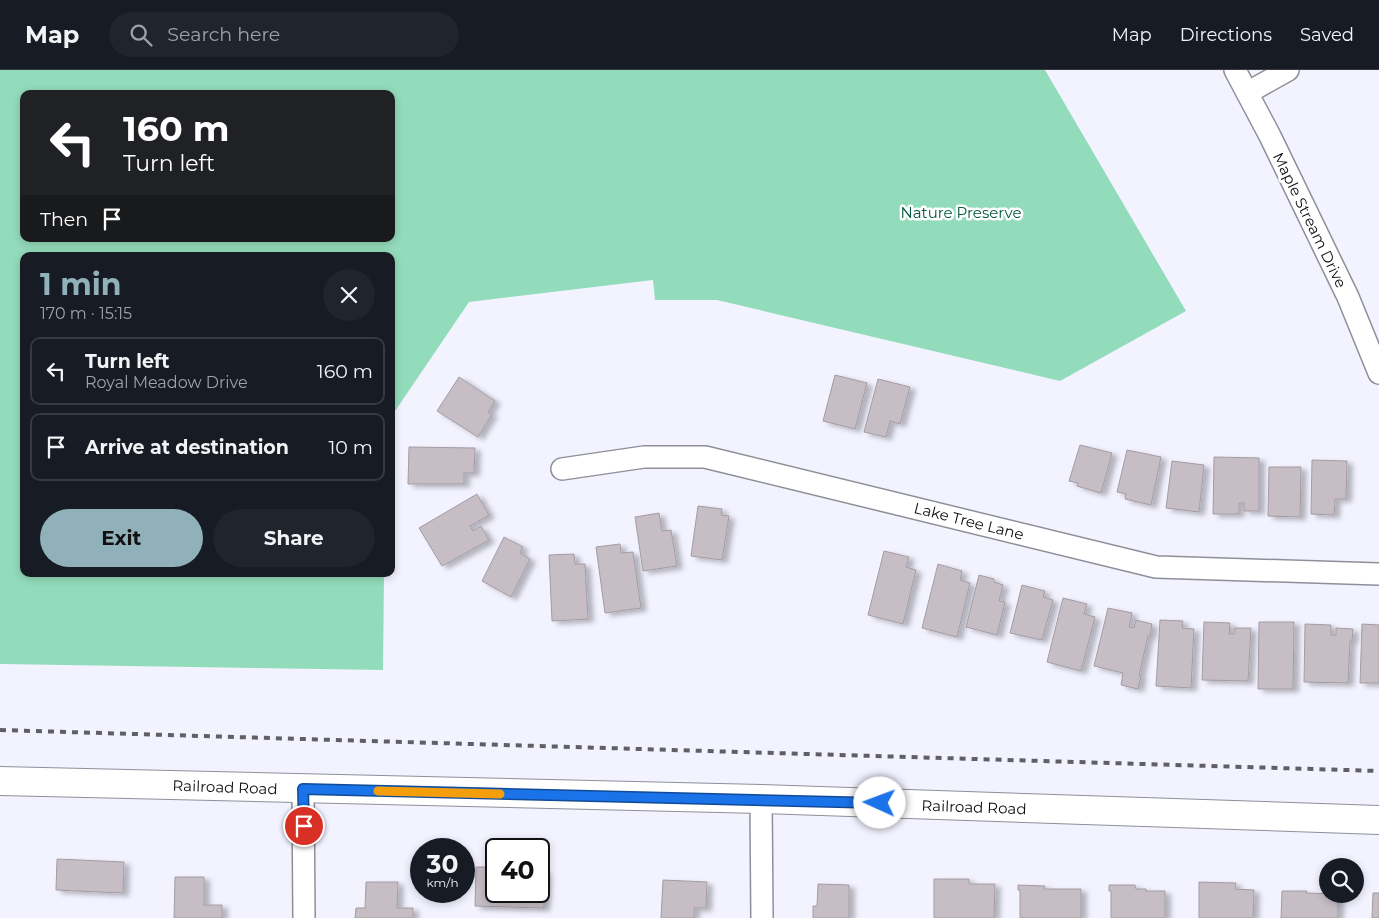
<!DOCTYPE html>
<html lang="en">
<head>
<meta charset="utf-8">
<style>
  body { margin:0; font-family:Montserrat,sans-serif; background:#20242c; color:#f1f3f6; height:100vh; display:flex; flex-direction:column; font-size:19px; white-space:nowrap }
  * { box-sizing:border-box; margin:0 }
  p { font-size:16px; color:#9ea1a6 }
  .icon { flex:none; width:28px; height:28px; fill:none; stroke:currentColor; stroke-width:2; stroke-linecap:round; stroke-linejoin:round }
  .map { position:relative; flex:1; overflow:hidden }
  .drawer { position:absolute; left:20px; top:182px; width:375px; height:325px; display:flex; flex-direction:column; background:#171b24; border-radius:10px; box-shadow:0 2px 8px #0003 }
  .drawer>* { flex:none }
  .banner { position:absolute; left:20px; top:20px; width:375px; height:152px; border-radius:10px; box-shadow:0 2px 8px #0003; background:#202124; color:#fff; overflow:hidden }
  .controls { position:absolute; left:1319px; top:788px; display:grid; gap:10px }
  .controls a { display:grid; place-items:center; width:45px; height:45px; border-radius:50%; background:#171b24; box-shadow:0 2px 8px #0003; font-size:25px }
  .speed { position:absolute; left:410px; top:768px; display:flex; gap:10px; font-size:25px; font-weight:700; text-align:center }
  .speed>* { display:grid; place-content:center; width:65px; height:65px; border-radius:50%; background:#171b24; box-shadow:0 2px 8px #0003; line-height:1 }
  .speed small { font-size:12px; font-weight:400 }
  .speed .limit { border:2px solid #111; border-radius:8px; background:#fff; color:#111 }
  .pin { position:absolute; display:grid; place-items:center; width:42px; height:42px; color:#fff; margin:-21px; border:2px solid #fff; border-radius:50%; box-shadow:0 1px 5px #0007 }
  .me { position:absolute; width:55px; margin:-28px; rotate:272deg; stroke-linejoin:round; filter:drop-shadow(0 0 4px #0008) }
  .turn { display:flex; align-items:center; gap:18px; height:105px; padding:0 20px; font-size:22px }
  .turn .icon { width:65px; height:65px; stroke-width:2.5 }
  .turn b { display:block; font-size:35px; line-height:42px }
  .then { display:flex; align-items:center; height:48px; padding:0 20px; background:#0003; gap:10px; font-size:19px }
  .round { display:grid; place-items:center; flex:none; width:52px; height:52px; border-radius:26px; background:#20242c }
  .summary { display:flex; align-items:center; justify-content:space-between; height:85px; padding:0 20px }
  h1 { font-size:30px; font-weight:700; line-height:38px; color:#90b1ba }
  .primary-button { display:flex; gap:10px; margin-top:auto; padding:10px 20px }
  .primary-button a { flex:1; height:58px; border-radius:30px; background:#90b1ba; color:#111; font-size:20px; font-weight:700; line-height:58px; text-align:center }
  .primary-button a+a { background:#20242c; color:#f1f3f6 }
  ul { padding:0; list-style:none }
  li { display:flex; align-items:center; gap:15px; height:68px; margin:0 10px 8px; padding:0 10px; border:2px solid #363941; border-radius:10px }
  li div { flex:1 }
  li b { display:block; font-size:19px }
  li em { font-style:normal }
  header { display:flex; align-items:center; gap:30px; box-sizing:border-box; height:70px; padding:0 25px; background:#171b24; border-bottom:1px solid #363941 }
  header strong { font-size:24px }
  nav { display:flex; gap:28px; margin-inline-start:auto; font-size:18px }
  .search { width:350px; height:45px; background:#20242c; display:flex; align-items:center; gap:12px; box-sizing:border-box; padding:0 18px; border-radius:28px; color:#9ea1a6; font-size:19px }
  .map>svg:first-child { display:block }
  .green { fill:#93dcbb; fill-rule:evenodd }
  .building { fill:#c7bec5; stroke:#a49ba2; filter:url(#shadow) }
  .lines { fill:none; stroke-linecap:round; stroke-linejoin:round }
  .minor-casing { stroke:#8e8f99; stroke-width:24 }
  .tertiary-casing { stroke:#8e8f99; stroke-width:30 }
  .minor { stroke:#fff; stroke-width:21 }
  .tertiary { stroke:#fff; stroke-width:28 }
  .rail { stroke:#5f5f65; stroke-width:4; stroke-dasharray:6 6; stroke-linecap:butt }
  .route-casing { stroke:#114b97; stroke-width:12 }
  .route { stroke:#1a73e8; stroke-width:9 }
  .slow { stroke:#f59e0b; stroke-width:9 }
  .labels { text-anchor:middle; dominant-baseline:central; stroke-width:5; stroke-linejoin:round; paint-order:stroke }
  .park-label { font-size:15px; fill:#02583e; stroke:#fff }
  .street-label { font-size:15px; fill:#0d0d10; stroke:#fff }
</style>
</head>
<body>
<header>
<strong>Map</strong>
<div class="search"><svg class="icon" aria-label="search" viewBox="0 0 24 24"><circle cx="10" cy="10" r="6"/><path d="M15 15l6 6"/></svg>Search here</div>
<nav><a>Map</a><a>Directions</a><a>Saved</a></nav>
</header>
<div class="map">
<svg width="1379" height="848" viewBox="0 0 1379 848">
  <defs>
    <filter id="shadow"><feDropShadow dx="5.5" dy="3" stdDeviation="2.5" flood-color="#0004"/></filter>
  </defs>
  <rect width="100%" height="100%" fill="#f2f3ff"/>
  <!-- green -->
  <path class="green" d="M0 0H1045L1186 241 1060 311 717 230H655L653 210 469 232 391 347V186H24V504H384L383 600 0 594ZM24 24H391V169H24Z"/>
  <!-- building -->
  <path class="building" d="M835 305 867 313 855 359 823 351Z
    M459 307 495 331 488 342 492 344 478 367 437 341Z
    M878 309 910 317 900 354 890 351 886 367 864 362Z
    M1080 375 1112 383 1101 423 1077 416 1078 413 1069 411Z
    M409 377 475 378 474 403H464V414H408Z
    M1127 380 1161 387 1151 435 1125 429 1126 424 1117 422Z
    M1214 387 1259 388V441H1244V433H1239V444H1213Z
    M1312 390 1347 391 1346 429H1335L1334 445 1311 444Z
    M1172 391 1204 395 1199 442 1166 438Z
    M1269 397H1301L1300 447 1268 446Z
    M477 424 489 445 470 456 473 461 481 456 489 470 442 496 419 458Z
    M698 436 722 439 721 445 729 446 722 490 691 486Z
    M659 443 662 461 671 460 677 496 643 501 635 447Z
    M504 467 523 477 520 483 530 489 511 527 482 511Z
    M620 474 621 483 633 482 641 538 605 543 596 477Z
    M884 481 909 487 906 497 916 500 903 554 868 545Z
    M574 484 575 494H585L588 549 552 551 549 485Z
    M938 494 962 501 960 510 970 513 957 567 922 558Z
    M979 505 994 509V512L1003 515 999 531 1005 532 997 565 966 557Z
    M1022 515 1045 521 1043 527 1053 530 1042 570 1010 563Z
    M1063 528 1087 534 1084 544 1095 547 1081 601 1047 592Z
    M1108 538 1132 543 1129 557 1134 558 1136 550 1152 554 1150 566H1148L1139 606H1141L1138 619 1121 615 1123 603 1094 596Z
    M1160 550 1183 551 1182 558 1194 559 1191 618 1156 616Z
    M1204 552 1230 553 1229 564H1234L1235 558H1251L1248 611 1202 610Z
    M1259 552H1294L1293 619H1258Z
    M1305 554 1331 555V565H1336V558L1353 559 1352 571H1350L1348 613 1304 612Z
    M1362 554 1379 555V613H1360Z
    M57 789 124 792 123 823 56 820Z
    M476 797H496V821H539V801H545L544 838 475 836Z
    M175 807H204V835H222V848H174Z
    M934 809H969V814H995L994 848H934Z
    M663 810 707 812 706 838H694V848H661Z
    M366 812H398L397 838H413V848H355L356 838H365Z
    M1199 812 1236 813 1235 819 1254 820 1253 848H1199Z
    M818 814 849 815V848H813V836H817Z
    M1018 815 1045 816 1044 819H1081V848H1020V820H1018Z
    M1109 815H1135L1136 819H1146V821H1165V848H1111V821H1109Z
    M1282 821H1307L1306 823 1338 824V848H1281Z
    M1373 823H1379V848H1372Z"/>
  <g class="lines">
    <!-- minor casing -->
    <g class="minor-casing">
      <path id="minor" d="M1235 0 1270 66 1348 227 1379 303
        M1247 23 1288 0
        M562 399 644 387H705L1156 497 1379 504
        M303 719 304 848
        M761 729 762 848"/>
    </g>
    <!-- tertiary casing -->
    <g class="tertiary-casing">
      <path id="tertiary" d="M0 711 761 729 1379 750"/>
    </g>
    <!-- minor -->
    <use href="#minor" class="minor"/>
    <!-- tertiary -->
    <use href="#tertiary" class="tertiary"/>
    <!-- rail -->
    <path class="rail" d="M0 660 1379 701"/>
  </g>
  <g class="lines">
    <!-- route casing -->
    <g class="route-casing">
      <path id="route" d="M304 756 303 719 880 733"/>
    </g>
    <!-- route -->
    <use href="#route" class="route"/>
    <!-- slow -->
    <path class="slow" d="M378 721 500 724"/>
  </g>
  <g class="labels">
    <!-- park labels -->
    <g class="park-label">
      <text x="961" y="142">Nature Preserve</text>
    </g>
    <!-- street labels -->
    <g class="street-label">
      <text transform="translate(1310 150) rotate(64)">Maple Stream Drive</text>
      <text transform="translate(969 451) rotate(14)">Lake Tree Lane</text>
      <text transform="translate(225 717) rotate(2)">Railroad Road</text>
      <text transform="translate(974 737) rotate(2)">Railroad Road</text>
    </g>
  </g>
</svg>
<div class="controls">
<a><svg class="icon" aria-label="search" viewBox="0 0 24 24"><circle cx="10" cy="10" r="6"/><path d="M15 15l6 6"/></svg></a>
</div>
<div class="speed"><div>30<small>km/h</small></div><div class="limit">40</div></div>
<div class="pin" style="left:304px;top:756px;background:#d93025"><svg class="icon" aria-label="arrive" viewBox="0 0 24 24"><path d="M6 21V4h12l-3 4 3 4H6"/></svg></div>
<svg class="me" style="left:880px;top:733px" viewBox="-20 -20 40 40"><circle r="19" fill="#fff"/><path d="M0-13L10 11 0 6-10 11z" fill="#1a73e8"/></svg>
<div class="banner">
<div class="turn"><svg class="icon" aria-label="left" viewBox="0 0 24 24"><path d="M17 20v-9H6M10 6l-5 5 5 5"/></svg><div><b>160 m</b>Turn left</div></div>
<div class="then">Then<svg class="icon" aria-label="arrive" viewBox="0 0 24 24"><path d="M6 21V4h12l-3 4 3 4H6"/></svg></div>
</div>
<section class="drawer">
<div class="summary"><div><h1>1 min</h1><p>170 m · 15:15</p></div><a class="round"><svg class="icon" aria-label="close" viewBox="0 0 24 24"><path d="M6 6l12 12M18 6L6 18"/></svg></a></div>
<ul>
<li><svg class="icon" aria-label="left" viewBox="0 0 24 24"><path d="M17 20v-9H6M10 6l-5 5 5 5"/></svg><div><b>Turn left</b><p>Royal Meadow Drive</p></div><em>160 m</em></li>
<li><svg class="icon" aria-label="arrive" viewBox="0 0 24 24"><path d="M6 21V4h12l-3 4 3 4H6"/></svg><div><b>Arrive at destination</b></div><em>10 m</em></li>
</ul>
<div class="primary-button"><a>Exit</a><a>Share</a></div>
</section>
</div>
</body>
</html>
